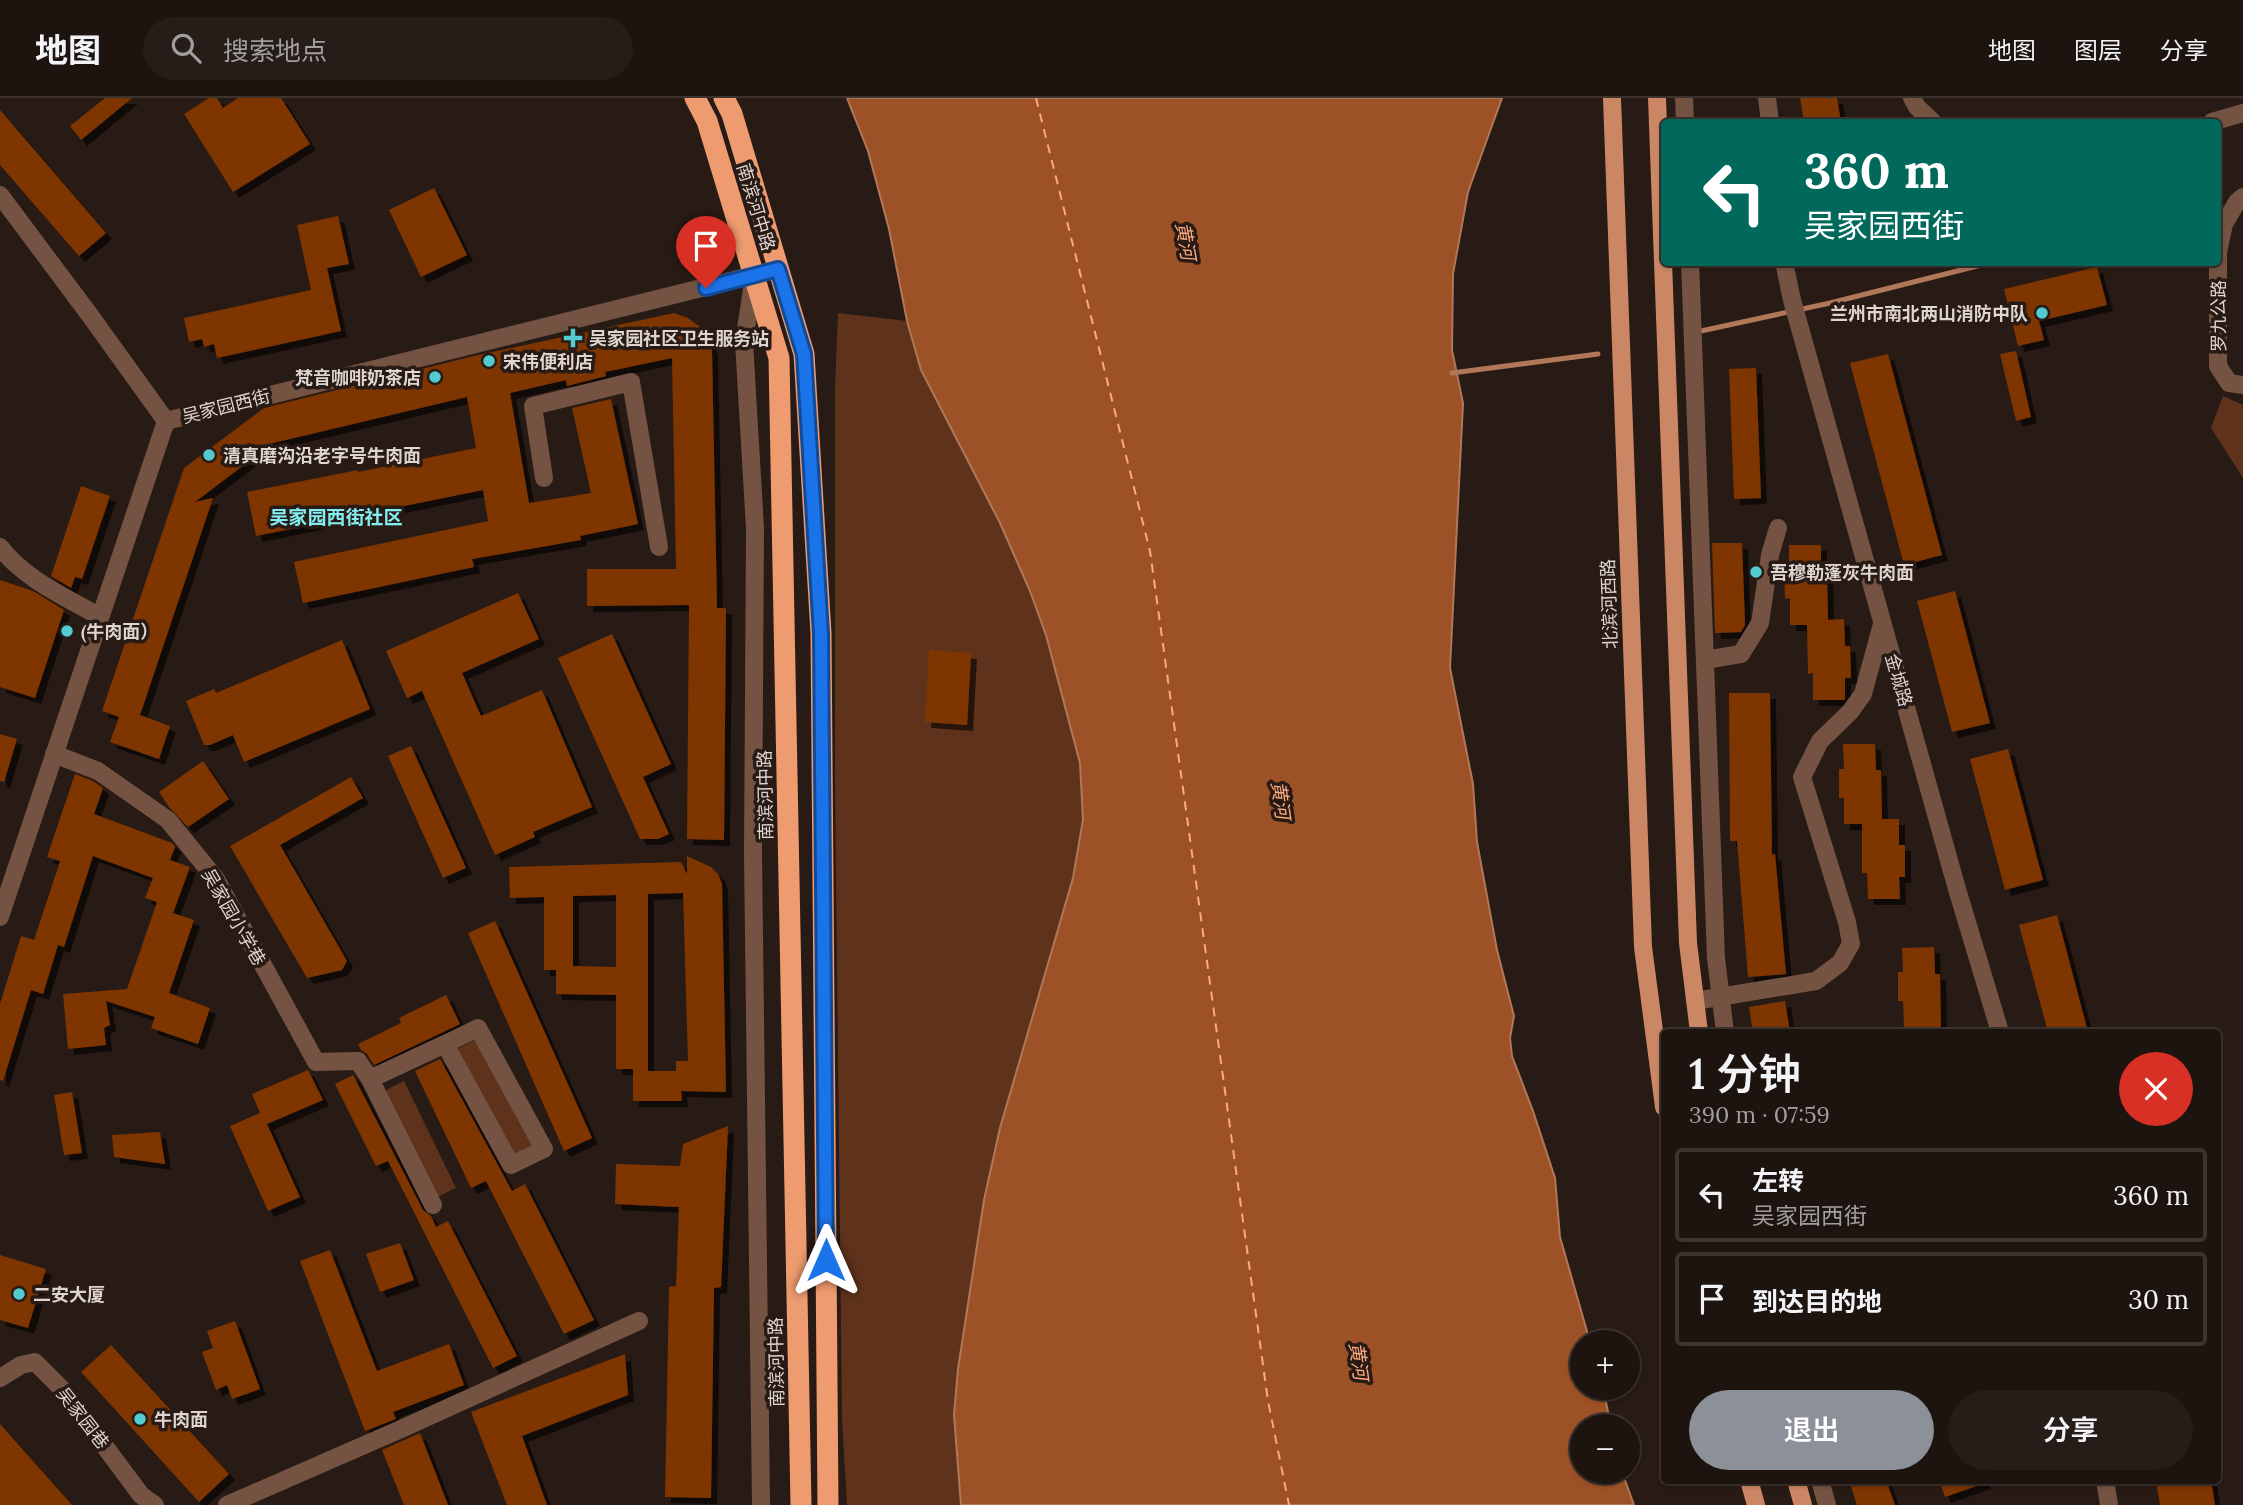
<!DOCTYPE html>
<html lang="zh">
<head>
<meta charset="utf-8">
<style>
  body { margin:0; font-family:Lora,"Noto Sans SC",serif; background:#261d18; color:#f1f3f6; height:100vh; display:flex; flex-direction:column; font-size:26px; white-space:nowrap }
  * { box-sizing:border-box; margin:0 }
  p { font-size:23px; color:#a19e9e }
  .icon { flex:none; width:38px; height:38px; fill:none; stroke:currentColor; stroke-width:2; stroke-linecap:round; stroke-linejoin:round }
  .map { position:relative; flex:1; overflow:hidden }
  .drawer { position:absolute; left:1661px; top:931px; width:560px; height:455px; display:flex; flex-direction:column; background:#1e140f; border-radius:7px; box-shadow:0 2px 5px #0004,0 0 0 2px #3c332f }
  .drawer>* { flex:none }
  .hud { position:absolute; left:1661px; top:21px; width:560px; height:147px; border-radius:7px; box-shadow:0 2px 5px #0004,0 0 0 2px #3c332f; background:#00695c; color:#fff; overflow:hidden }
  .fabs { position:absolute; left:1570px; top:1232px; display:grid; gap:14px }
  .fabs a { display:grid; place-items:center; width:70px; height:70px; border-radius:50%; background:#1e140f; box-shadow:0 2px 5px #0004,0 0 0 2px #3c332f; font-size:35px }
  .pin { position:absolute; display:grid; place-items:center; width:60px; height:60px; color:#fff; margin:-72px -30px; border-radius:50% 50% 50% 0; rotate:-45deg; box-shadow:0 0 7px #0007 }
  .pin .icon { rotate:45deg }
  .me { position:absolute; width:77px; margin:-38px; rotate:0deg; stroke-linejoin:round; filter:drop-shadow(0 0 5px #0008) }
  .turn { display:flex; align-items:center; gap:24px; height:147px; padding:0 28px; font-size:32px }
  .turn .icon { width:91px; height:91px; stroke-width:2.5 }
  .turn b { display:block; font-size:49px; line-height:60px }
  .round { display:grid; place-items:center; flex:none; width:74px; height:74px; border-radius:37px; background:#261d18 }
  .headline { display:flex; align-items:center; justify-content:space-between; height:119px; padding:0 28px }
  h1 { font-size:42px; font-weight:600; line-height:52px }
  .action { display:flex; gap:14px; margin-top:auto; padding:14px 28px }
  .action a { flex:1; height:80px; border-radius:42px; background:#8c9099; color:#fff; font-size:28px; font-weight:600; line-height:80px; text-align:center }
  .action a+a { background:#261d18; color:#f1f3f6 }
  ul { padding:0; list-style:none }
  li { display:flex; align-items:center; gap:21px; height:94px; margin:0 14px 10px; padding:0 14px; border:4px solid #3c332f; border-radius:7px }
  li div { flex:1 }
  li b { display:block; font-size:26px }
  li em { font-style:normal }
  header { display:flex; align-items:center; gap:42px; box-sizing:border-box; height:98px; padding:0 35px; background:#1e140f; border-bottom:2px solid #3c332f }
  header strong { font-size:33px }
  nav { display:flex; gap:38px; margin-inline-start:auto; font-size:24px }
  .search { width:490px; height:63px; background:#261d18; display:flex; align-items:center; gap:18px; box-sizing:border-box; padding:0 24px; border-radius:38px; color:#a19e9e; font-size:26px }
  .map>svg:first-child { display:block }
  .green { fill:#5f331b }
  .water { fill:#9d5126; stroke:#b07859; stroke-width:2 }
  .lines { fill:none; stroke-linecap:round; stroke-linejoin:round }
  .stream { stroke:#b07859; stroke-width:5 }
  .ferry { stroke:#fea97d; stroke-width:2; stroke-dasharray:9 7; stroke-linecap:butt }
  .building { fill:#7e3501; fill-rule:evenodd; filter:url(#shadow) }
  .minor { stroke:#745342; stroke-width:18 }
  .major { stroke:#cb8764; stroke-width:18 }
  .highway { stroke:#ee9b70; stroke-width:21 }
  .route-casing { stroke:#114b97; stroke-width:18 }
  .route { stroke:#1a73e8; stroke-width:12 }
  .poi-dot { fill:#52ccd0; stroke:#281a14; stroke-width:2.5 }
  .labels { text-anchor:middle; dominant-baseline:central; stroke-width:7; stroke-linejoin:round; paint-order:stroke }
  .street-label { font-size:18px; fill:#ded4d0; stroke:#281a14 }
  .poi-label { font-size:18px; font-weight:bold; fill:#ded4d0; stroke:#281a14; text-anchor:start }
  .water-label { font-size:19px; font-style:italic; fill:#fea97d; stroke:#281a14 }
  .neighbourhood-label { font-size:19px; font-weight:bold; fill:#82eef1; stroke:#281a14 }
</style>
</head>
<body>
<header>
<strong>地图</strong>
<div class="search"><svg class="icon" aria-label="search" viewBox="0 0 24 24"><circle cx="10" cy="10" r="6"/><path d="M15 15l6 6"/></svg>搜索地点</div>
<nav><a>地图</a><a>图层</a><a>分享</a></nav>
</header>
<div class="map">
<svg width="2243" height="1407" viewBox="0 0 2243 1407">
  <defs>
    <filter id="shadow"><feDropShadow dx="6" dy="6" stdDeviation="0" flood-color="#0009"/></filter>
  </defs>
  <rect width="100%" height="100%" fill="#281a14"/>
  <!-- green -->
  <path class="green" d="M838 215 907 223 921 272 1000 425 1030 493 1046 537 1080 665 1083 722 1073 780 1000 1030 984 1102 958 1271 954 1317 961 1407H847L842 1321 835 684V291Z
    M2223 298 2243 307V380L2211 330Z
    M479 940 533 1046 511 1057 457 951Z
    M404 983 456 1090 433 1101 382 994Z"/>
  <!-- water -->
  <path class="water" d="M847 0H1502L1468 94 1453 176 1452 252 1463 305 1450 570 1473 686 1477 744 1497 852 1514 918 1510 940 1512 958 1533 1013 1555 1080 1560 1139 1590 1244H1582V1290H1603L1611 1328H1582V1374H1622L1634 1407H961L954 1317 958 1271 984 1102 1000 1030 1073 780 1083 722 1080 665 1046 537 1030 493 1000 425 921 272 907 223 889 131 868 53Z"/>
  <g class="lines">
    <!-- stream -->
    <path class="stream" d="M1701 233 1830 205 1993 164
      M1452 275 1598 256"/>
    <!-- ferry -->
    <path class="ferry" d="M1036 0 1150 453 1268 1303 1289 1407"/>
  </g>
  <!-- building -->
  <path class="building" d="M105 0H132L81 42 70 28Z
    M209 0H217L223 10 238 0H281L310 46 233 94 184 16Z
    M1800 0H1837L1841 24H1804Z
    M0 12 106 135 79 158 0 67Z
    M434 90 467 157 421 179 389 112Z
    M338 118 349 166 327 170 341 233 217 260 214 246 204 249 202 241 189 244 184 220 311 192 297 127Z
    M2097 169 2107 207 2039 223 2044 242 2018 248 2004 191Z
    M674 215 688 220 699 228 708 239 712 252 717 510H726L724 742 687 741 689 507 587 508V471H676L672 260 605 274 606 278 567 288 566 282 510 295 529 405 591 395 572 310 611 301 638 426 580 438 581 442 472 461 474 469 303 505 294 464 488 423 483 392 256 438 247 394 358 372V374L476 350 467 299 273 345 195 404 213 400 140 617 170 628 159 661 110 644 119 619 102 613 184 370 264 310 474 258Z
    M2016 253 2031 319 2016 323 2000 256Z
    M1888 256 1942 457 1904 467 1850 265Z
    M1756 270 1761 400 1734 401 1729 271Z
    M81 388 110 398 82 481 75 479 71 490 51 478Z
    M1712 445H1742L1745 527 1741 534 1715 535Z
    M1789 447H1821V473H1827L1828 522 1844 521 1845 548H1850L1851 580H1845V602H1813V575L1808 576 1807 527H1790V500L1785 501 1784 472H1789Z
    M0 482 33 493 64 512 35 600 0 589Z
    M1955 493 1990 625 1952 634 1917 503Z
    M518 495 539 541 462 575 481 618 542 592 592 709 533 734 535 739 495 757 422 593 407 600 386 553Z
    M612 536 671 666 643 679 669 736 658 741H640L558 560Z
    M342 542 370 611 244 664 233 637 210 647H204L186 603 214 591 216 595Z
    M929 552 971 555 967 627 925 624Z
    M1729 595H1770L1772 757 1775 756 1786 876 1748 879 1737 743H1730Z
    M0 636 17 641 4 684 0 683Z
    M1843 646H1875L1876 672H1881L1882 721H1899V747H1905V779H1899L1900 801H1868L1867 775H1862V726H1844V700H1839V671H1844Z
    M411 648 466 770 443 780 388 658Z
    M2008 651 2043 782 2005 792 1970 661Z
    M203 663 229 701 188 729 169 709 159 694Z
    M75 676 93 683 103 690 94 716 172 745 175 749 170 762 190 769 173 815 194 822 169 895 210 910 198 946 151 930 155 919 106 903 110 927 104 930 106 947 68 951 63 896 127 891 157 804 145 800 153 780 93 758 64 849 58 847 43 896 31 892 3 983 0 982V906L21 838 34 842 60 763 47 759Z
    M351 679 363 700 280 747 347 863 342 872 307 880 230 748Z
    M687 758 711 769 718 776 722 786 726 994 681 993 682 1003H633V971H616V897L556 896V872H544V799L510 800 509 769 681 764 687 776ZM683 795 688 963H676V973H648V796ZM616 797V869L573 868V798Z
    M2057 817 2088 934H2048L2019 827Z
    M495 823 592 1040 564 1053 468 835Z
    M1934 849 1935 876H1940L1941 934H1926V930H1904L1903 903H1898V874H1903L1902 850Z
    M446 897 460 926 374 967 367 956 361 952 358 946 401 925 399 920Z
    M1785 903 1790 934H1753L1749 909Z
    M440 961 512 1093 525 1086 594 1222 564 1236 486 1083 471 1090 415 973Z
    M308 972 323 1002 267 1026 300 1099 268 1113 230 1028 260 1015 252 996Z
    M353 977 423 1112 431 1118 436 1129 448 1123 517 1258 493 1270 388 1063 376 1068 335 986Z
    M72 994 82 1055 64 1057 54 997Z
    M728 1028 721 1189 714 1190 711 1400 665 1399 669 1189 676 1188 679 1109 615 1106 616 1066 680 1068 683 1046Z
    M160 1034 165 1066 114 1059 112 1037Z
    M400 1145 414 1182 380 1194 366 1156Z
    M330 1152 377 1273 449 1246 464 1287 393 1314 396 1321 365 1333 300 1163Z
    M0 1157 46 1171 28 1230 0 1222Z
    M235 1223 260 1291 232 1301 227 1287 216 1292 202 1254 213 1250 207 1233Z
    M111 1247 229 1376 199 1404 81 1274Z
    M625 1256 628 1297 522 1338 547 1407H507L471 1314Z
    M0 1326 72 1407H0Z
    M420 1335 448 1407H404L382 1352Z
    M1849 1382H1886L1895 1407H1857Z
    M1939 1382H1984L1985 1385 1945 1399Z
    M2156 1382H2211L2215 1407H2160Z"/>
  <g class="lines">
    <!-- minor -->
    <path class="minor" d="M1684 0 1685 24
      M1767 0 1770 24
      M1912 0 1917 9 1933 24
      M2212 24 2243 15
      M0 97 89 216 166 323
      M2243 99 2237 104 2224 126 2218 154V268L2229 285 2243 287
      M1690 164 1716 860 1725 934
      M1784 164 1792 202 1957 791 2000 934
      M754 178 744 244 755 430 753 757 761 1407
      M544 380 533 308 631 284 659 449
      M0 449C24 481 66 499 100 519
      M1705 562 1741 556 1760 525 1770 457 1778 430
      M54 656 98 673 168 722 216 781 316 964 358 963 370 981 445 946
      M0 819 166 323 778 171
      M1695 903 1816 883 1840 865 1851 846 1847 824 1802 679 1820 643 1850 614 1863 596 1882 526
      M478 930 544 1051 511 1067 445 946Z
      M370 981 433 1107
      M0 1280 21 1267 35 1264 62 1291 141 1397 155 1407
      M1820 1382 1827 1407
      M2105 1382 2109 1407
      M227 1407 401 1331 639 1223"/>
    <!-- major -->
    <path class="major" d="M1612 0 1643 849 1664 1009
      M1657 0 1688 845 1699 934
      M1749 1382 1756 1407
      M1796 1382 1803 1407"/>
    <!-- highway -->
    <path class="highway" d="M695 0 707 23 779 260 801 1407
      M724 0 732 16 804 256 821 535 828 1407"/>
  </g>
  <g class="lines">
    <!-- route casing -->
    <g class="route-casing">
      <path id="route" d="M706 190 778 171 804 256 821 536 826 1162"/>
    </g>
    <!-- route -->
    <use href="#route" class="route"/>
  </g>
  <!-- markers -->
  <g class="poi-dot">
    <circle cx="2042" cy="215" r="7"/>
    <path d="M569.5 229.5h7v7h7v7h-7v7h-7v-7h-7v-7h7z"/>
    <circle cx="489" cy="263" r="7"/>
    <circle cx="435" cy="279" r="7"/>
    <circle cx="209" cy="357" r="7"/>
    <circle cx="1756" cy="474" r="7"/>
    <circle cx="67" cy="533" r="7"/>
    <circle cx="19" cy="1196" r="7"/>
    <circle cx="140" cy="1321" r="7"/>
  </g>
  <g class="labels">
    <!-- street labels -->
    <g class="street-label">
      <text transform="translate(756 109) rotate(73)">南滨河中路</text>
      <text transform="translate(2218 218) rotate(-90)">罗九公路</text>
      <text transform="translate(226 308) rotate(-14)">吴家园西街</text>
      <text transform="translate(1609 506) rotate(-92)">北滨河西路</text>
      <text transform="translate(1899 582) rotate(74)">金城路</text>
      <text transform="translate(765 697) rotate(-91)">南滨河中路</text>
      <text transform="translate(234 819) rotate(60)">吴家园小学巷</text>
      <text transform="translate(776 1264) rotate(-91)">南滨河中路</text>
      <text transform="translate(83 1320) rotate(52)">吴家园巷</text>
    </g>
    <!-- poi labels -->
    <g class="poi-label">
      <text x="2028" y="215" text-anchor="end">兰州市南北两山消防中队</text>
      <text x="589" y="240">吴家园社区卫生服务站</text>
      <text x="503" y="263">宋伟便利店</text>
      <text x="421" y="279" text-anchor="end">梵音咖啡奶茶店</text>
      <text x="223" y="357">清真磨沟沿老字号牛肉面</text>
      <text x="1770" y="474">吾穆勒蓬灰牛肉面</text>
      <text x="81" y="533">(牛肉面）</text>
      <text x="33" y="1196">二安大厦</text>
      <text x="154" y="1321">牛肉面</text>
    </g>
    <!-- water labels -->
    <g class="water-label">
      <text transform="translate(1186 143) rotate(80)">黄河</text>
      <text transform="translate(1281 702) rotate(82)">黄河</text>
      <text transform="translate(1359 1263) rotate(82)">黄河</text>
    </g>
    <!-- neighbourhood labels -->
    <g class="neighbourhood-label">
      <text x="336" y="419">吴家园西街社区</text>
    </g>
  </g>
</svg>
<div class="fabs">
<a>+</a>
<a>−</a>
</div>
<div class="pin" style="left:706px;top:190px;background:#d93025"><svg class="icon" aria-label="arrive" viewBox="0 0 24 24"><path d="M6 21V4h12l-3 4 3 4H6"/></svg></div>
<svg class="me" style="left:826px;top:1162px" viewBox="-20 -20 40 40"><path d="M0-17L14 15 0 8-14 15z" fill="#1a73e8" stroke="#fff" stroke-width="4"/></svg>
<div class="hud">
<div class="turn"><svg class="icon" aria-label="left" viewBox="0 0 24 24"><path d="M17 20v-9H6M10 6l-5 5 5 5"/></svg><div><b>360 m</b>吴家园西街</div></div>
</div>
<section class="drawer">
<div class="headline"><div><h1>1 分钟</h1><p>390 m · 07:59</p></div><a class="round" style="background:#d93025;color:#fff"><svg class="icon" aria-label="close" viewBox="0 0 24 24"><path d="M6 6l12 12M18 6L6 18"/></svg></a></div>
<ul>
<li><svg class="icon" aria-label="left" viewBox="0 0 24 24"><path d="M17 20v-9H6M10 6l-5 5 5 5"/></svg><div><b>左转</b><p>吴家园西街</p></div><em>360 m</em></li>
<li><svg class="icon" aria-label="arrive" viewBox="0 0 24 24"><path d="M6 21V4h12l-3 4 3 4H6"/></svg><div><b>到达目的地</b></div><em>30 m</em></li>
</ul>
<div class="action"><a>退出</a><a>分享</a></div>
</section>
</div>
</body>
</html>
